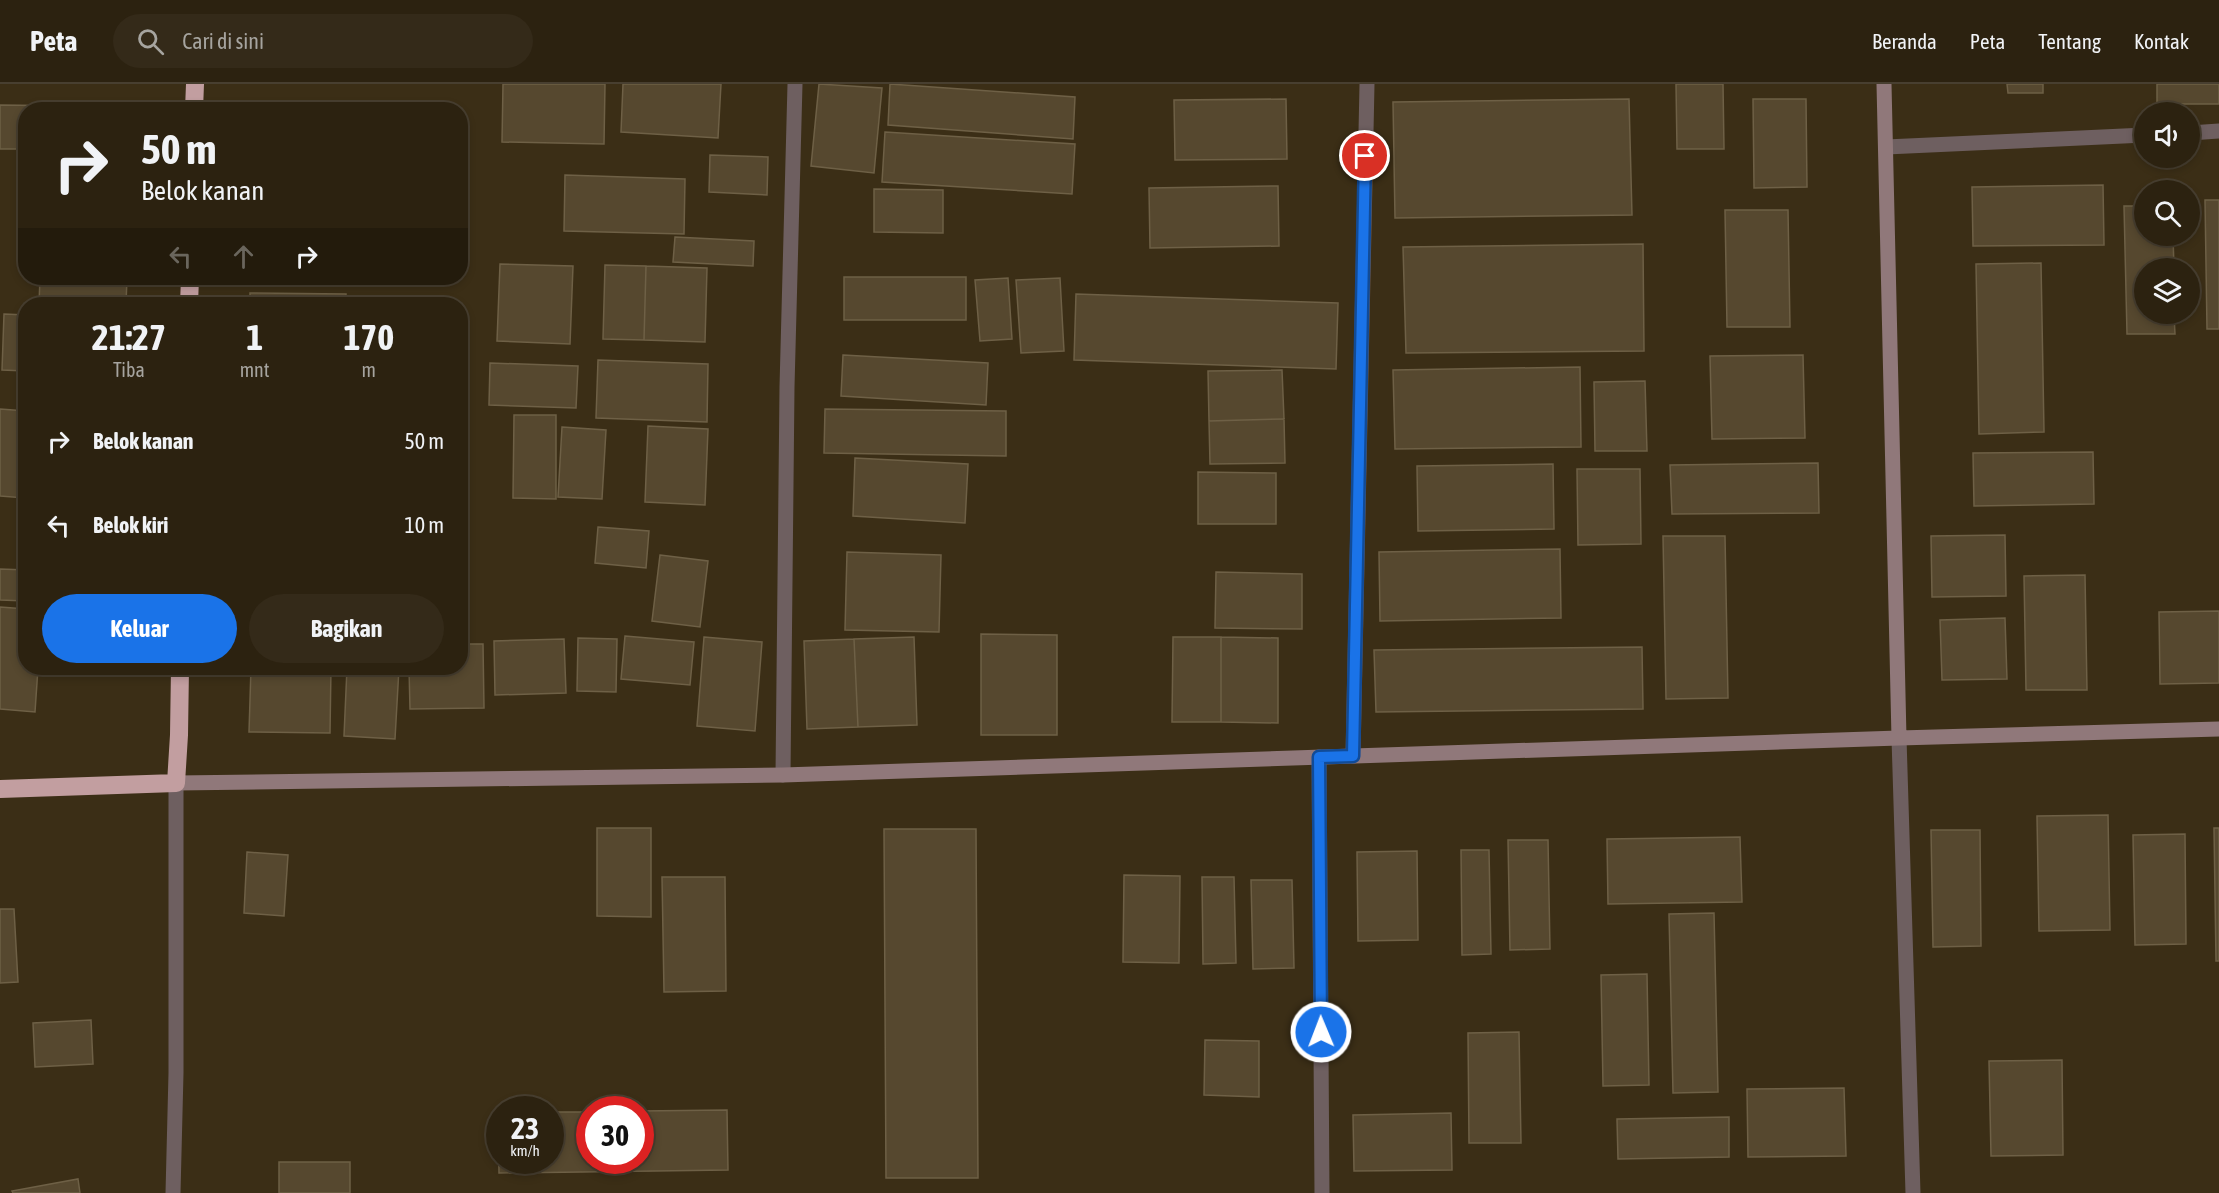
<!DOCTYPE html>
<html lang="id">
<head>
<meta charset="utf-8">
<style>
  body { margin:0; font-family:"Asap Condensed",sans-serif; background:#342a19; color:#f1f3f6; height:100vh; display:flex; flex-direction:column; font-size:22px; white-space:nowrap }
  * { box-sizing:border-box; margin:0 }
  p { font-size:20px; color:#a6a49f }
  .icon { flex:none; width:33px; height:33px; fill:none; stroke:currentColor; stroke-width:2; stroke-linecap:round; stroke-linejoin:round }
  .map { position:relative; flex:1; overflow:hidden }
  .drawer { position:absolute; left:18px; top:213px; width:450px; height:378px; display:flex; flex-direction:column; background:#2c2210; border-radius:24px; box-shadow:0 3px 9px #0003,0 0 0 2px #483f30 }
  .drawer>* { flex:none }
  .top-card { position:absolute; left:18px; top:18px; width:450px; height:183px; border-radius:24px; box-shadow:0 3px 9px #0003,0 0 0 2px #483f30; background:#2c2210; color:#f1f3f6; overflow:hidden }
  .tools { position:absolute; left:2134px; top:18px; display:grid; gap:12px }
  .tools a { display:grid; place-items:center; width:66px; height:66px; border-radius:50%; background:#2c2210; box-shadow:0 3px 9px #0003,0 0 0 2px #483f30; font-size:30px }
  .speed { position:absolute; left:486px; top:1012px; display:flex; gap:12px; font-size:30px; font-weight:700; text-align:center }
  .speed>* { display:grid; place-content:center; width:78px; height:78px; border-radius:50%; background:#2c2210; box-shadow:0 3px 9px #0003,0 0 0 2px #483f30; line-height:1 }
  .speed small { font-size:15px; font-weight:400 }
  .speed .limit { border:9px solid #d22; background:#fff; color:#111 }
  .pin { position:absolute; display:grid; place-items:center; width:51px; height:51px; color:#fff; margin:-26px; border:3px solid #fff; border-radius:50%; box-shadow:0 2px 6px #0007 }
  .me { position:absolute; width:66px; margin:-33px; rotate:359deg; stroke-linejoin:round; filter:drop-shadow(0 0 4px #0008) }
  .turn { display:flex; align-items:center; gap:21px; height:126px; padding:0 24px; font-size:27px }
  .turn .icon { width:78px; height:78px; stroke-width:2.5 }
  .turn b { display:block; font-size:42px; line-height:51px }
  .lanes { display:flex; align-items:center; height:57px; padding:0 24px; background:#0003; justify-content:center; gap:30px; direction:ltr }
  .lanes .off { opacity:.35 }
  .eta { display:flex; justify-content:space-evenly; align-items:center; height:102px; text-align:center }
  .eta b { font-size:36px; font-weight:700; line-height:42px }
  .cta { display:flex; gap:12px; margin-top:auto; padding:12px 24px }
  .cta a { flex:1; height:69px; border-radius:36px; background:#1a73e8; color:#fff; font-size:24px; font-weight:700; line-height:69px; text-align:center }
  .cta a+a { background:#342a19; color:#f1f3f6 }
  ul { padding:0; list-style:none }
  li { display:flex; align-items:center; gap:18px; height:84px; padding:0 24px }
  li div { flex:1 }
  li b { display:block; font-size:22px }
  li em { font-style:normal }
  header { display:flex; align-items:center; gap:36px; box-sizing:border-box; height:84px; padding:0 30px; background:#2c2210; border-bottom:2px solid #483f30 }
  header strong { font-size:28px }
  nav { display:flex; gap:33px; margin-inline-start:auto; font-size:21px }
  .search { width:420px; height:54px; background:#342a19; display:flex; align-items:center; gap:15px; box-sizing:border-box; padding:0 21px; border-radius:33px; color:#a6a49f; font-size:22px }
  .map>svg:first-child { display:block }
  .building { fill:#56482f; stroke:#6e6046; stroke-width:1.5 }
  .lines { fill:none; stroke-linecap:round; stroke-linejoin:round }
  .street { stroke:#6e5f60; stroke-width:15 }
  .secondary { stroke:#90787a; stroke-width:15 }
  .highway { stroke:#c29ea0; stroke-width:18 }
  .route-casing { stroke:#114b97; stroke-width:15 }
  .route { stroke:#1a73e8; stroke-width:10 }
</style>
</head>
<body>
<header>
<strong>Peta</strong>
<div class="search"><svg class="icon" aria-label="search" viewBox="0 0 24 24"><circle cx="10" cy="10" r="6"/><path d="M15 15l6 6"/></svg>Cari di sini</div>
<nav><a>Beranda</a><a>Peta</a><a>Tentang</a><a>Kontak</a></nav>
</header>
<div class="map">
<svg width="2219" height="1109" viewBox="0 0 2219 1109">
  <rect width="100%" height="100%" fill="#3b2e16"/>
  <!-- building -->
  <path class="building" d="M503 0H605L604 60 502 58Z
    M623 0H721L718 54 621 48Z
    M819 0 882 4 874 89 811 82Z
    M890 0 1075 13 1073 55 888 41Z
    M1676 0H1723L1724 65H1677Z
    M2007 0H2043V9H2008Z
    M2157 0H2219V20H2157Z
    M1286 15 1287 75 1175 76 1174 16Z
    M1629 15 1632 131 1395 134 1393 18Z
    M1753 15H1806L1807 103 1754 104Z
    M0 21 79 22V26H26V65H0Z
    M885 48 1075 60 1072 110 882 98Z
    M710 71 768 73 767 111 709 108Z
    M565 91 685 95 684 150 564 147Z
    M2103 101 2104 161 1973 162 1972 103Z
    M1278 102 1279 162 1150 164 1149 104Z
    M874 105 943 106V149L874 148Z
    M2205 116H2219V245H2207Z
    M2124 122H2145V152H2173L2174 184H2145V230H2174L2175 250H2127Z
    M1725 126H1788L1790 243H1727Z
    M675 153 754 157 753 182 673 178Z
    M1643 160 1644 267 1406 269 1403 163Z
    M2041 179 2044 348 1979 350 1976 180Z
    M500 180 573 182 570 260 497 257Z
    M605 181 646 182 644 256 603 255Z
    M646 182 707 184 705 258 644 256Z
    M844 193H966V236H844Z
    M40 194H127L126 220H39Z
    M261 194H412V199L261 200Z
    M1008 194 1012 255 980 257 975 196Z
    M1060 194 1064 267 1021 269 1016 196Z
    M250 209 346 210V220H250Z
    M1076 210 1338 219 1336 285 1074 276Z
    M4 230 26 231V287L2 286Z
    M843 271 988 279 986 321 841 312Z
    M1803 271 1805 354 1712 355 1710 272Z
    M598 276 708 280 707 338 596 334Z
    M490 279 578 282 576 324 489 321Z
    M1580 283 1581 363 1395 365 1393 286Z
    M1282 286 1284 335 1209 337 1208 287Z
    M1645 297 1647 367H1595L1594 298Z
    M0 325 26 327 25 414 0 412Z
    M825 325 1006 327V372L824 369Z
    M514 331H556V415L513 414Z
    M1284 335 1285 379 1210 380 1209 337Z
    M648 342 708 345 705 421 645 418Z
    M562 343 606 346 602 415 558 413Z
    M2093 368 2094 420 1974 422 1973 369Z
    M855 374 968 380 965 439 853 432Z
    M1818 379 1819 429 1672 430 1670 381Z
    M1553 380 1554 445 1418 447 1417 382Z
    M1577 385H1640L1641 460 1578 461Z
    M1198 388 1276 389V440H1198Z
    M598 443 649 447 646 484 595 479Z
    M2005 451 2006 512 1932 513 1931 452Z
    M1663 452H1725L1728 614 1666 615Z
    M1560 465 1561 534 1380 537 1379 468Z
    M847 468 941 471 939 548 845 546Z
    M660 471 708 477 700 543 652 537Z
    M0 485 26 486V517L0 516Z
    M1216 488 1302 490V545L1215 544Z
    M2085 491 2087 606H2026L2024 492Z
    M0 523 26 525V584H38L35 628 0 625Z
    M2219 527V599L2160 600 2159 528Z
    M2005 534 2007 595 1942 596 1940 536Z
    M981 550 1057 551V651H981Z
    M625 552 694 558 690 601 621 595Z
    M704 553 762 558 755 647 697 642Z
    M914 553 917 641 858 643 854 555Z
    M1173 553H1221V638H1172Z
    M1221 553 1278 554V639L1221 638Z
    M578 554 617 555 616 608 577 607Z
    M564 555 566 609 495 611 494 557Z
    M854 555 858 643 807 645 804 557Z
    M460 560H483L484 624 410 625 409 584H460Z
    M1642 563 1643 625 1376 628 1374 566Z
    M251 584H331L330 649 249 648Z
    M347 584H399L395 655 344 652Z
    M2108 731 2110 846 2039 847 2037 732Z
    M597 744H651V833L597 832Z
    M2214 744H2219V877H2216Z
    M884 745H976L978 1094H886Z
    M1931 746H1980L1981 862 1933 863Z
    M2185 750 2186 860 2135 861 2133 751Z
    M1740 753 1742 818 1608 820 1607 755Z
    M1508 756H1548L1550 865 1510 866Z
    M1461 766H1489L1491 870 1462 871Z
    M1417 767 1418 856 1358 857 1357 768Z
    M247 768 288 771 284 832 244 829Z
    M1124 791 1180 792 1179 879 1123 878Z
    M662 793H725L726 907 664 908Z
    M1202 793H1234L1236 879 1203 880Z
    M1251 796H1292L1294 884 1253 885Z
    M0 825H14L18 898 0 899Z
    M1714 829 1718 1008 1673 1009 1669 830Z
    M1647 890 1649 1001 1603 1002 1601 891Z
    M91 936 93 980 35 983 33 939Z
    M1519 948 1521 1059H1469L1468 949Z
    M1205 956 1259 957V1013L1204 1011Z
    M2062 976 2063 1071 1991 1072 1989 977Z
    M1844 1004 1846 1072 1748 1073 1747 1005Z
    M727 1026 728 1086 499 1089 498 1029H500V1077H550V1028H590V1077H640V1027Z
    M1451 1029 1452 1086 1354 1087 1353 1031Z
    M1729 1033V1073L1618 1075 1617 1035Z
    M279 1078H350V1109H279Z
    M78 1095 80 1109H13L12 1107Z"/>
  <g class="lines">
    <!-- street -->
    <path class="street" d="M2190 49 2219 47
      M1886 63 2145 51
      M1899 654 1913 1109
      M1353 672 1367 0
      M1319 673 1322 1109
      M783 691 787 303 795 0
      M173 1109 176 989V699"/>
    <!-- secondary -->
    <path class="secondary" d="M1884 0 1899 654
      M176 699 783 691 1899 654 2219 645"/>
    <!-- highway -->
    <path class="highway" d="M194 26 195 0
      M189 220 190 194
      M0 705 176 699 179 651 180 584"/>
  </g>
  <g class="lines">
    <!-- route casing -->
    <g class="route-casing">
      <path id="route" d="M1321 948 1319 673 1353 672 1365 72"/>
    </g>
    <!-- route -->
    <use href="#route" class="route"/>
  </g>
</svg>
<div class="tools">
<a><svg class="icon" aria-label="sound" viewBox="0 0 24 24"><path d="M4 9h4l5-4v14l-5-4H4zM17 9q2 3 0 6"/></svg></a>
<a><svg class="icon" aria-label="search" viewBox="0 0 24 24"><circle cx="10" cy="10" r="6"/><path d="M15 15l6 6"/></svg></a>
<a><svg class="icon" aria-label="layers" viewBox="0 0 24 24"><path d="M12 4l9 5-9 5-9-5zM3 14l9 5 9-5"/></svg></a>
</div>
<div class="speed"><div>23<small>km/h</small></div><div class="limit">30</div></div>
<div class="pin" style="left:1365px;top:72px;background:#d93025"><svg class="icon" aria-label="arrive" viewBox="0 0 24 24"><path d="M6 21V4h12l-3 4 3 4H6"/></svg></div>
<svg class="me" style="left:1321px;top:948px" viewBox="-20 -20 40 40"><circle r="17" fill="#1a73e8" stroke="#fff" stroke-width="3"/><path d="M0-11L8 9 0 5-8 9z" fill="#fff"/></svg>
<div class="top-card">
<div class="turn"><svg class="icon" aria-label="right" viewBox="0 0 24 24"><path d="M7 20v-9h11M14 6l5 5-5 5"/></svg><div><b>50 m</b>Belok kanan</div></div>
<div class="lanes"><svg class="icon off" aria-label="left" viewBox="0 0 24 24"><path d="M17 20v-9H6M10 6l-5 5 5 5"/></svg><svg class="icon off" aria-label="ahead" viewBox="0 0 24 24"><path d="M12 20V5M6 11l6-6 6 6"/></svg><svg class="icon" aria-label="right" viewBox="0 0 24 24"><path d="M7 20v-9h11M14 6l5 5-5 5"/></svg></div>
</div>
<section class="drawer">
<div class="eta">
<div><b>21:27</b><p>Tiba</p></div>
<div><b>1</b><p>mnt</p></div>
<div><b>170</b><p>m</p></div>
</div>
<ul>
<li><svg class="icon" aria-label="right" viewBox="0 0 24 24"><path d="M7 20v-9h11M14 6l5 5-5 5"/></svg><div><b>Belok kanan</b></div><em>50 m</em></li>
<li><svg class="icon" aria-label="left" viewBox="0 0 24 24"><path d="M17 20v-9H6M10 6l-5 5 5 5"/></svg><div><b>Belok kiri</b></div><em>10 m</em></li>
</ul>
<div class="cta"><a>Keluar</a><a>Bagikan</a></div>
</section>
</div>
</body>
</html>
